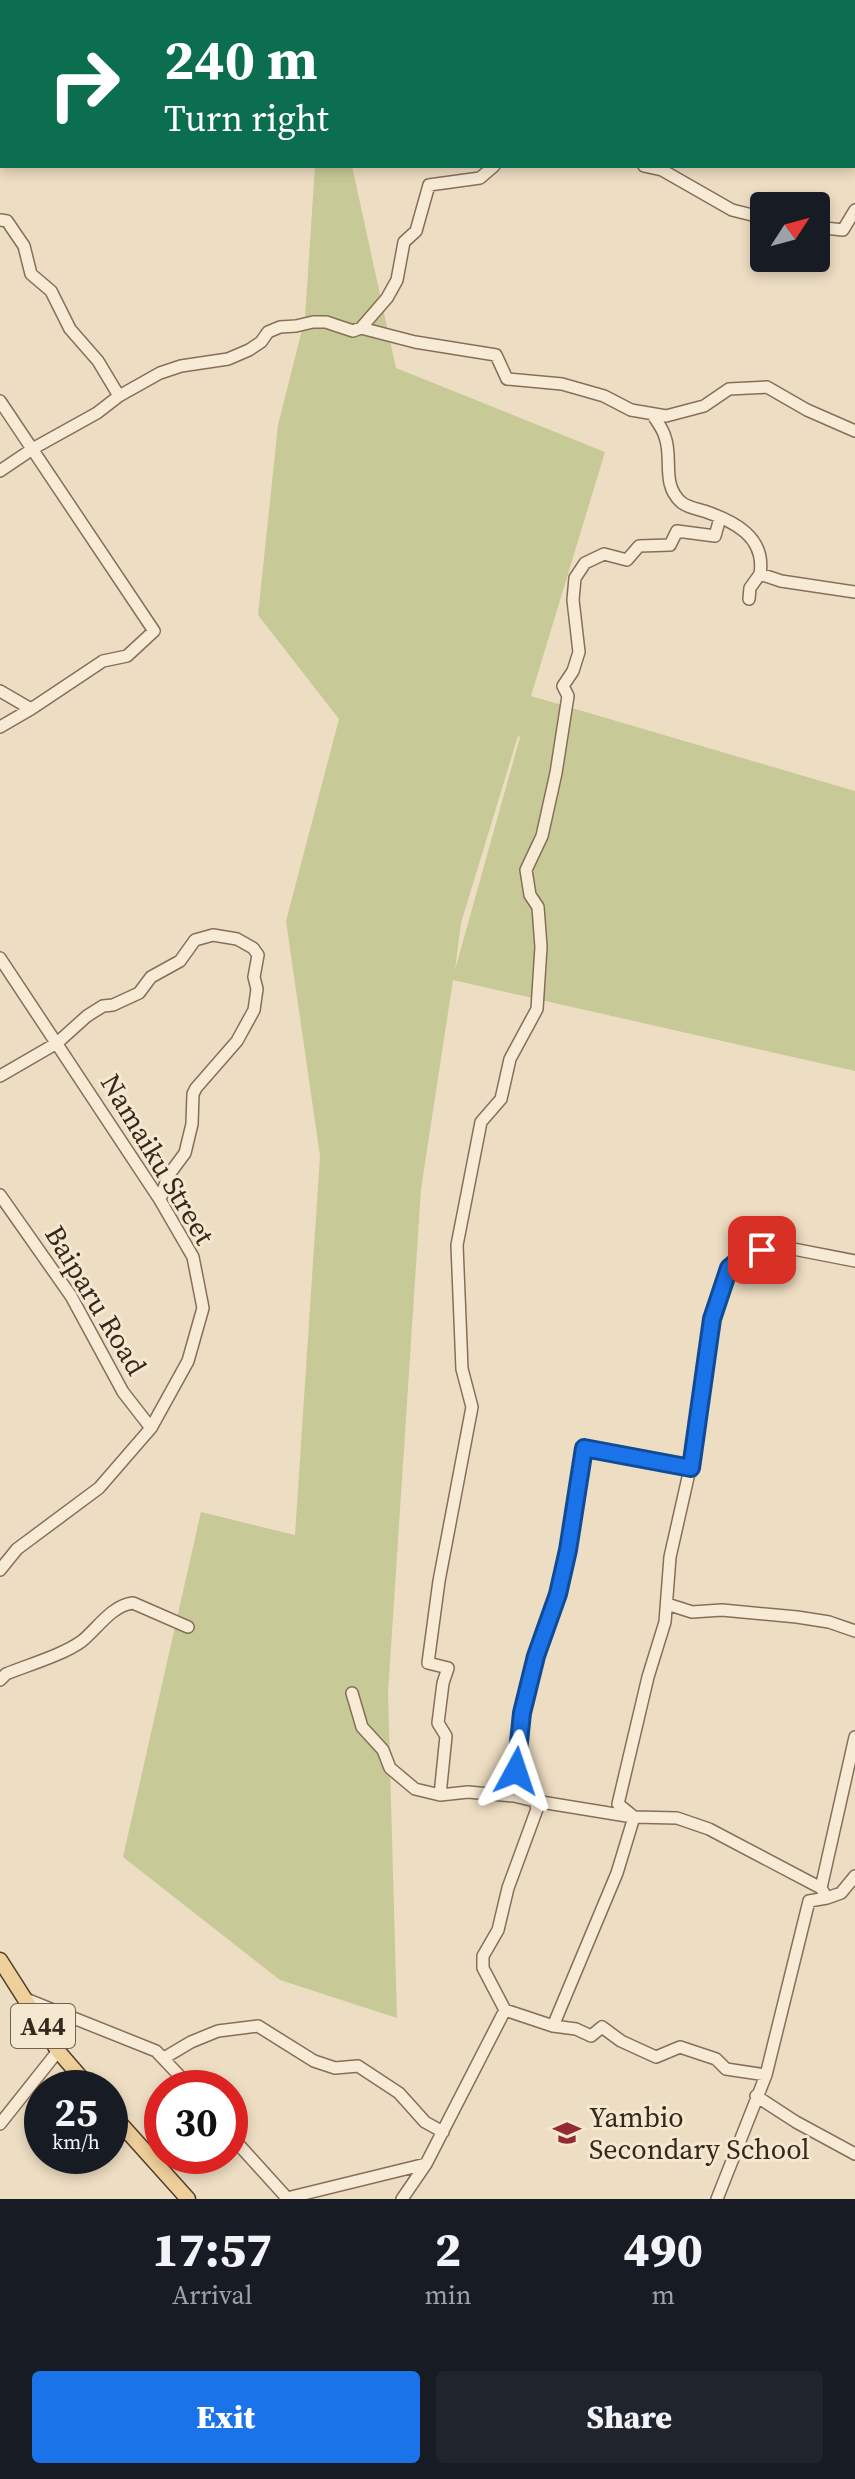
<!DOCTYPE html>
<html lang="en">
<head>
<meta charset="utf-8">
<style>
  body { margin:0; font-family:"Source Serif 4",serif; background:#20242c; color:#f1f3f6; height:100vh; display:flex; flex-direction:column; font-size:30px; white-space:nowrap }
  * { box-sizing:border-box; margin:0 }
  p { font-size:26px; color:#9ea1a6 }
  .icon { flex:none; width:44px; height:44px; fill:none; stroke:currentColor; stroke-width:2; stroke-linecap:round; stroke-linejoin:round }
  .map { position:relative; height:2199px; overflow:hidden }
  .drawer { display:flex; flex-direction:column; background:#171b24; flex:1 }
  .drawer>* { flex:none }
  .banner { position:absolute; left:0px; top:0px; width:856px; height:168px; box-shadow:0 4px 12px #0003; background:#0b6e4f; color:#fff; overflow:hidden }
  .needle { width:52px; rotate:54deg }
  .tools { position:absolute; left:750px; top:192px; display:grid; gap:16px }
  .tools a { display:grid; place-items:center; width:80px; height:80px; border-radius:8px; background:#171b24; box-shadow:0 4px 12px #0003; font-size:40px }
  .speed { position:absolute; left:24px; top:2070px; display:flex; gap:16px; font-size:40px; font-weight:700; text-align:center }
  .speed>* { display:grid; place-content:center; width:104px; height:104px; border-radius:50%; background:#171b24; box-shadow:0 4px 12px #0003; line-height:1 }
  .speed small { font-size:20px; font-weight:400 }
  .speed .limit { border:12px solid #d22; background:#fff; color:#111 }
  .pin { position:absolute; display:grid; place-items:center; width:68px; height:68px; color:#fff; margin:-34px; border-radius:16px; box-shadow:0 4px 12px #0006 }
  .me { position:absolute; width:88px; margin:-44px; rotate:5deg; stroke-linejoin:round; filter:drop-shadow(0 0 6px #0008) }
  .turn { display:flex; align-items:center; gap:28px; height:168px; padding:0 32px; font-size:36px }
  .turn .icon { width:104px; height:104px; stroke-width:2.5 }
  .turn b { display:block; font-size:56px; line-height:68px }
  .eta { display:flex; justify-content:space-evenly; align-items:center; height:136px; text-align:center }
  .eta b { font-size:48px; font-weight:800; line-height:56px }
  .primary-button { display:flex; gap:16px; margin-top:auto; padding:16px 32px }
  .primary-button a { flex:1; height:92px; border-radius:8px; background:#1a73e8; color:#fff; font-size:32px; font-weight:800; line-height:92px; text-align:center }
  .primary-button a+a { background:#20242c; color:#f1f3f6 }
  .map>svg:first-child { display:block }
  .green { fill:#c7ca96; fill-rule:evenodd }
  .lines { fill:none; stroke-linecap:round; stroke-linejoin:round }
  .minor-casing { stroke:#866f5a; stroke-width:14 }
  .major-casing { stroke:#533d2e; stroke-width:17 }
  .minor { stroke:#f8ebd5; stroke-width:11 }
  .major { stroke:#efd09a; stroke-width:14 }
  .route-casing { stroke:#114b97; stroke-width:20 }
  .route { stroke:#1a73e8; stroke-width:14 }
  .labels { text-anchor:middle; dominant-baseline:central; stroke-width:6; stroke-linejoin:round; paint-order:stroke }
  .shield { fill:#f4e8d1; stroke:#6f6253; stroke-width:2 }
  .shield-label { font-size:26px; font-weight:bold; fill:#36281d }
  .street-label { font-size:28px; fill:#36281d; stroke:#f4e8d1 }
  .poi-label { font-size:28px; fill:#36281d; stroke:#f4e8d1; text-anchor:start }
</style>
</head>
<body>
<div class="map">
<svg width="855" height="2199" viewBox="0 0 855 2199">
  <rect width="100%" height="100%" fill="#edddc2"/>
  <!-- green -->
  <path class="green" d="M315 166H352L396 368 605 452 531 696 855 791V1071L453 980 421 1189 388 1693 397 2018 280 1980 123 1857 201 1512 295 1535 320 1156 286 921 339 719 258 615 278 425 305 318ZM518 736 520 737 455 970 461 923Z"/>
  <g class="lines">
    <!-- minor casing -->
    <g class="minor-casing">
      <path id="minor" d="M0 142 2 141
        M644 166 662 170 732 210 764 218
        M0 220 7 221 24 246 31 274 51 291 70 329 98 361 119 396
        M816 227 843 230 855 210
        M361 328 387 298 397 280 404 242 416 231 429 185 480 178 494 166
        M0 401 154 631 127 656 103 661 31 709 0 691
        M653 415C657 422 663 429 665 437 673 458 661 484 681 502 686 507 697 509 704 511 734 521 766 537 760 574
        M0 471 34 448 97 413 119 396 160 373 181 366 228 359 249 350 261 342 268 332 280 327 296 326 313 322H326L353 331 361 328 415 342 496 355 507 379 562 384 604 396 631 410 666 416 704 406 729 389 767 387 807 410 855 431
        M749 599 750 588 760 574 781 581 855 592
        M0 727 31 709
        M0 958 160 1200 193 1257 203 1308 188 1361 151 1428 99 1488 17 1549 0 1570
        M0 1076 57 1043 87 1016 103 1006 113 1005 139 993 151 977 180 961 195 940 213 935 237 939 253 948 258 955 254 977 257 989 254 1010 237 1041 196 1088 193 1094 192 1124 185 1153 168 1176 160 1200
        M0 1195 71 1296 123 1392 151 1428
        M667 1604 692 1612 722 1610 797 1617 829 1622 855 1631
        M0 1680 6 1674C28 1665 63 1655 82 1641 97 1629 112 1605 133 1603L188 1627
        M352 1693 362 1727 383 1750 390 1768 415 1789 440 1795 468 1792 514 1796 535 1801 537 1809 508 1888 498 1930 483 1956V1968L505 2010 426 2164 402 2199
        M440 1795 446 1736 438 1723 443 1683 448 1668 428 1663 439 1581 472 1407 462 1369 457 1245 481 1122 501 1099 510 1059 537 1009 541 947 538 907 530 895 526 870 542 836 556 773 568 696 563 686 573 671 579 652 573 600 575 578 585 563 604 554 627 560 639 546 670 545 677 531 715 536 720 518
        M514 1796 522 1713 536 1656 558 1594 568 1550 584 1448 691 1468
        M535 1801 633 1817
        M634 1817 618 1804 648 1677 665 1622 670 1557 696 1442 712 1319 729 1268 746 1254 778 1246 855 1261
        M827 1898 841 1893 855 1876
        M26 1999 156 2051 191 2088
        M505 2010 553 2026 576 2029 591 2036 602 2027 621 2041 656 2057 680 2047 716 2059 726 2069 766 2075
        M553 2026 617 1873 634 1817 677 1818 709 1829 821 1888
        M164 2058 191 2042 218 2031 258 2026 314 2061 335 2068 358 2066 399 2093 425 2122 443 2132
        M756 2096 796 2122 855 2154
        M0 2124 58 2051
        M230 2135 287 2198 285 2199
        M287 2198 426 2164
        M717 2199 766 2075 809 1901 827 1898 821 1888 855 1737"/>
    </g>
    <!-- major casing -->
    <g class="major-casing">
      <path id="major" d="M0 1960 58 2051 90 2088
        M110 2112 188 2199"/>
    </g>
    <!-- minor -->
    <use href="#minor" class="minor"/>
    <!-- major -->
    <use href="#major" class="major"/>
  </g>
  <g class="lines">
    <!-- route casing -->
    <g class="route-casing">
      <path id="route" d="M516 1771 522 1713 536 1656 558 1594 568 1550 584 1448 691 1468 712 1319 729 1268 746 1254 762 1250"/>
    </g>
    <!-- route -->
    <use href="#route" class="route"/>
  </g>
  <!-- icons -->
  <defs>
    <g id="school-bare" transform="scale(2.16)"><path d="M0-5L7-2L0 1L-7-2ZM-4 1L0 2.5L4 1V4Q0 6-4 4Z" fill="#932b32" stroke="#f4e8d1" stroke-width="2.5" paint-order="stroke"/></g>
  </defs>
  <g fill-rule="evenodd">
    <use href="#school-bare" x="567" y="2133"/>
  </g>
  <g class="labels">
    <!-- shield labels -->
    <rect class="shield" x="11" y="2004" width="64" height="44" rx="6"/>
    <g class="shield-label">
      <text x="43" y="2026">A44</text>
    </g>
    <!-- street labels -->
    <g class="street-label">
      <text transform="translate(158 1159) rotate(59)">Namaiku Street</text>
      <text transform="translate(96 1300) rotate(59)">Baiparu Road</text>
    </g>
    <!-- poi labels -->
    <g class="poi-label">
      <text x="589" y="2117">Yambio<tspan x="589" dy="32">Secondary School</tspan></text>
    </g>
  </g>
</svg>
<div class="tools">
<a><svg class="needle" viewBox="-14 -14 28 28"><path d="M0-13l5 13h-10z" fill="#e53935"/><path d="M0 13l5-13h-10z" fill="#9ea1a6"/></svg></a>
</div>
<div class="speed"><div>25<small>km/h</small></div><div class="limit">30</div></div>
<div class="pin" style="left:762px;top:1250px;background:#d93025"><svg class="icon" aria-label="arrive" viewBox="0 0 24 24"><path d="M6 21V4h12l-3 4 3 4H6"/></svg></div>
<svg class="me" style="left:516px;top:1771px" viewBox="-20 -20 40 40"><path d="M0-17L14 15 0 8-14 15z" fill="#1a73e8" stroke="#fff" stroke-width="4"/></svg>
<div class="banner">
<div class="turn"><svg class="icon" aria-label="right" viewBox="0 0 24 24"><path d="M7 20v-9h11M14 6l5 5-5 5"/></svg><div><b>240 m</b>Turn right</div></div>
</div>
</div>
<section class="drawer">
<div class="eta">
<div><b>17:57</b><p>Arrival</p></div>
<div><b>2</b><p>min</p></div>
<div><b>490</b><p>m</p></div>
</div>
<div class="primary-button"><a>Exit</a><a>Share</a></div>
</section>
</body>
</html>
